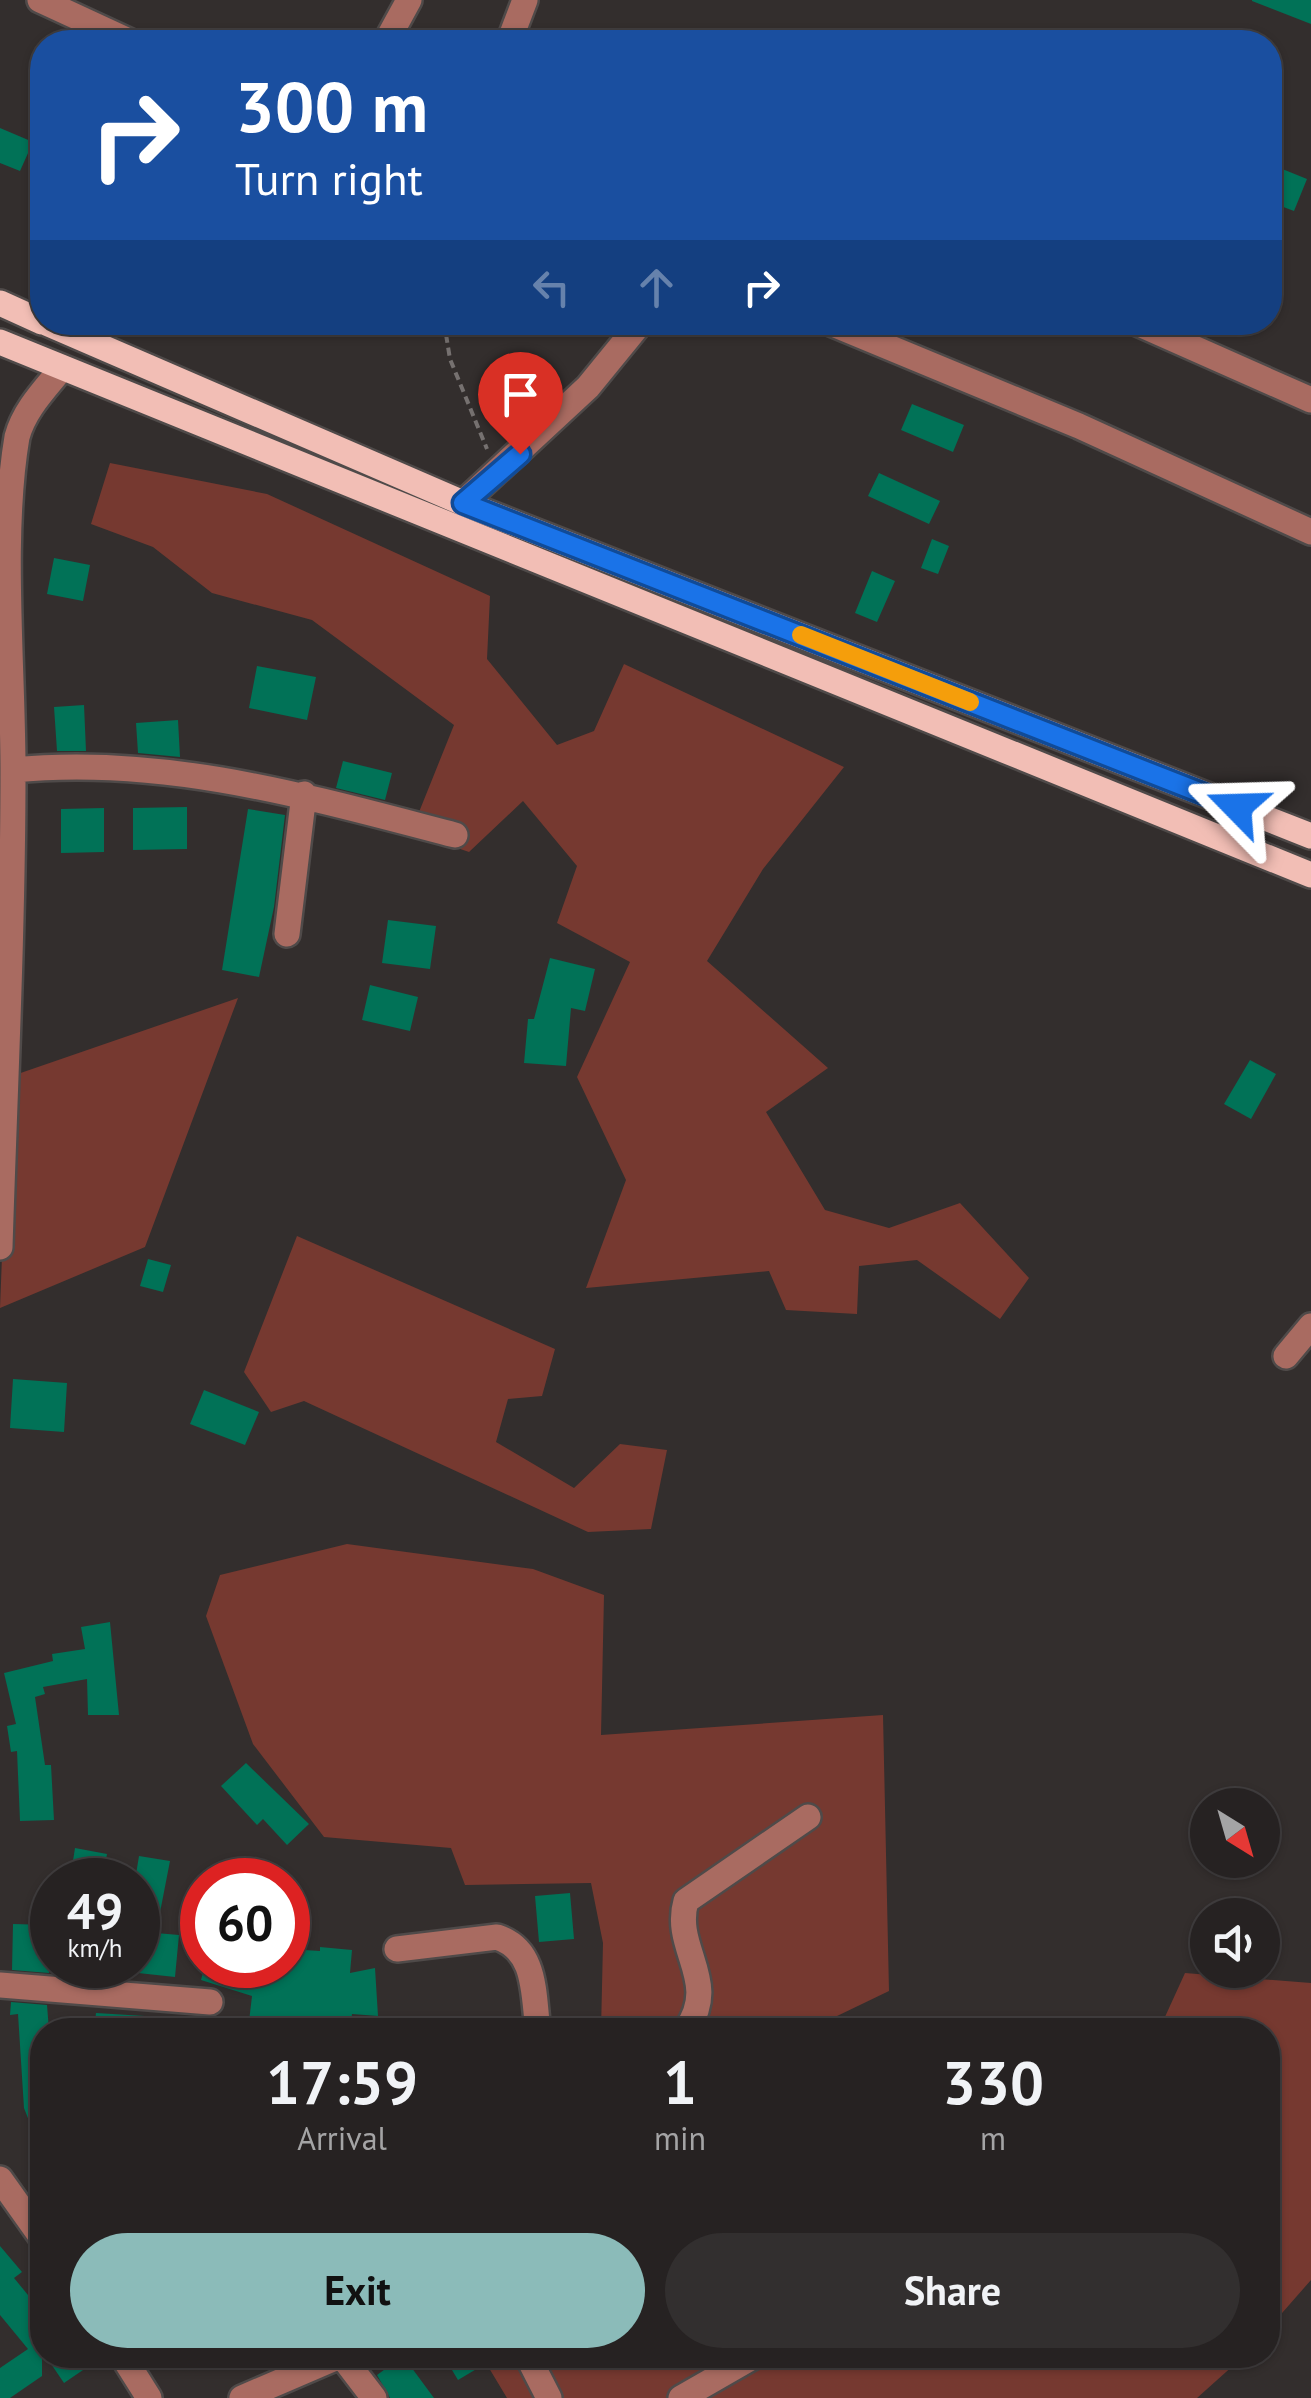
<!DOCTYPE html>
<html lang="en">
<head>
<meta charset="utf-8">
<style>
  body { margin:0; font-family:"PT Sans",sans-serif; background:#322f2f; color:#f1f3f6; height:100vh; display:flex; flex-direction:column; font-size:38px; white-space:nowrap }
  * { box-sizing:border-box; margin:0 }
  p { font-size:32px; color:#a4a4a5 }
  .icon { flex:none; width:55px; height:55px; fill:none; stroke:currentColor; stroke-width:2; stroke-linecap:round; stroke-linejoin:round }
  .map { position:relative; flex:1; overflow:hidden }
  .side { position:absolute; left:30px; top:2018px; width:1250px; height:350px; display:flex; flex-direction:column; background:#262222; border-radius:40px; box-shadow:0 2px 8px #0004,0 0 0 2px #423f40 }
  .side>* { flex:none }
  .hud { position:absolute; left:30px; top:30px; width:1252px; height:305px; border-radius:40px; box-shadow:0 2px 8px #0004,0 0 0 2px #423f40; background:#1a4fa0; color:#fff; overflow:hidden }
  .needle { width:65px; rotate:143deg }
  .tools { position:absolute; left:1190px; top:1788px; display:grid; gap:20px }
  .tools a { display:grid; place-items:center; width:90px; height:90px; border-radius:50%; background:#262222; box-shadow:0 2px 8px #0004,0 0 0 2px #423f40; font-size:50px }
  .speed { position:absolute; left:30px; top:1858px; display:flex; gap:20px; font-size:50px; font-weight:700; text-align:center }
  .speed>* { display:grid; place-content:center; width:130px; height:130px; border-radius:50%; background:#262222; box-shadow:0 2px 8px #0004,0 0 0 2px #423f40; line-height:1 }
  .speed small { font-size:25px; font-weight:400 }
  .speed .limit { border:15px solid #d22; background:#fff; color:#111 }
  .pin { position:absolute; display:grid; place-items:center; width:85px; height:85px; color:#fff; margin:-102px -42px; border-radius:50% 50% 50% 0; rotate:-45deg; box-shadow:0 0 10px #0007 }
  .pin .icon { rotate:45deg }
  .me { position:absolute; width:110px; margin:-55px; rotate:292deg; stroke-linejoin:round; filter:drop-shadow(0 0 8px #0008) }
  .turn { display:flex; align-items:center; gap:35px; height:210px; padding:0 40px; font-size:45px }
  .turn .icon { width:130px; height:130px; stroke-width:2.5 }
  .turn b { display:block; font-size:70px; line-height:85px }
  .lanes { display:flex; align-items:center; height:95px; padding:0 40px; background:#0003; justify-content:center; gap:50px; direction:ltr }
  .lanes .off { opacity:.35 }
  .eta { display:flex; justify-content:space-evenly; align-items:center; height:170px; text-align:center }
  .eta b { font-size:60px; font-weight:700; line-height:70px }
  .primary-button { display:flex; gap:20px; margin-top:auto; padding:20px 40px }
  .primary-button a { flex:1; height:115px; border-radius:60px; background:#8bbbb9; color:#111; font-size:40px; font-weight:700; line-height:115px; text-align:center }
  .primary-button a+a { background:#322f2f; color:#f1f3f6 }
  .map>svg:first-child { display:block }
  .green { fill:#763930 }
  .building { fill:#017257 }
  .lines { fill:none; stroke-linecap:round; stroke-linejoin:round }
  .minor-casing { stroke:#4f4a49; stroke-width:30 }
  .major-casing { stroke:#4f4a49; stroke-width:30 }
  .path { stroke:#767170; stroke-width:4; stroke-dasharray:8 5; stroke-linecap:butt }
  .minor { stroke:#a96b61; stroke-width:25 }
  .major { stroke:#f2beb5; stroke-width:25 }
  .route-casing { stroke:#114b97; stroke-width:25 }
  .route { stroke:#1a73e8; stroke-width:18 }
  .slow { stroke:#f59e0b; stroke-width:18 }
</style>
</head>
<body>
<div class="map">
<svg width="1311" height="2398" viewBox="0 0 1311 2398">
  <rect width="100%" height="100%" fill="#332e2d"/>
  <!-- green -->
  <path class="green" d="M110 463 267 494 490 596 487 659 557 745 594 731 624 664 844 767 763 869 707 961 828 1068 766 1112 825 1210 889 1228 960 1203 1029 1278 1000 1319 917 1260 859 1266 857 1314 786 1310 769 1271 586 1288 626 1180 577 1077 630 962 557 923 577 866 523 801 469 852 411 832 454 725 312 620 212 593 153 547 91 524Z
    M238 998 145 1247 0 1308 9 1077Z
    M297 1236 555 1349 542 1396 508 1399 496 1442 574 1488 620 1444 667 1450 651 1529 588 1532 304 1401 271 1412 244 1372Z
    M347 1544 533 1569 604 1595 601 1735 883 1715 889 1991 808 2030H601L603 1943 591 1883 465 1885 451 1848 324 1837 253 1744 206 1616 220 1575Z
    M1185 1973 1311 1983V2280L1268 2329V2030H1159Z
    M507 2355H1245L1197 2398H507L489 2368Z"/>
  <!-- building -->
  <path class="building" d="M1252 0H1311V24L1252 1Z
    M0 128 33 142 20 171 0 163Z
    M1270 164 1307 179 1294 211 1270 202Z
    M912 404 964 425 953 452 901 430Z
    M879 473 940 501 929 524 868 496Z
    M932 539 949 546 938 574 921 568Z
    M54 558 90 565 83 601 47 594Z
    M872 571 895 581 877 622 855 613Z
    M257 666 316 677 307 720 249 708Z
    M84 705 86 751H57L54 707Z
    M178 720 180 757 138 753 136 723Z
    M343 761 392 773 385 800 336 788Z
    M187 807V849L133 850V808Z
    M104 808V852L61 853V809Z
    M248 809 285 815 274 907 259 977 222 970Z
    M388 920 436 926 430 969 382 963Z
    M550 958 595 969 585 1011 571 1008 566 1066 524 1063 528 1019H534Z
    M370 985 418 997 410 1031 362 1020Z
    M1250 1060 1276 1074 1251 1119 1224 1104Z
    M148 1259 171 1265 163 1292 140 1286Z
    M13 1379 67 1383 64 1432 10 1428Z
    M204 1390 259 1412 245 1445 190 1424Z
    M110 1622 119 1715H88L87 1679 43 1687 45 1694 35 1697 45 1765H51L54 1820 20 1821 17 1751 11 1752 7 1726 16 1724 4 1673 53 1661 52 1654 85 1649 81 1627Z
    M246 1763 309 1824 287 1845 263 1819 257 1825 221 1786Z
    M75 1848 107 1854 102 1880H70Z
    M139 1856 170 1861 156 1933 179 1935 175 1977 138 1973 135 1880Z
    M570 1893 574 1939 539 1942 535 1896Z
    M13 1924 50 1925 49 1973 12 1970Z
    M320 1947 352 1950 350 1973 375 1968 378 2016 352 2014 350 2030H248L252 1996 201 1980 205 1965H288V1949L320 1951Z
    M11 2002 47 2005 49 2030H42V2154L24 2108 18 2014 10 2015Z
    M96 2013 145 2016 144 2030H94Z
    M0 2246 22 2272 14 2278 42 2312V2376L10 2398H0V2368L28 2349 0 2315Z
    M45 2355H105L64 2383Z
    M443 2355H500L458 2380Z
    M403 2356 434 2398H390L377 2375Z"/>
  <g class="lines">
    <!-- minor casing -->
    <g class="minor-casing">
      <path id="minor" d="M40 0 131 42
        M386 42 409 0
        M509 42 525 0
        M828 322 1079 426 1311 532
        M1135 322 1311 400
        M463 503 588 387 641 322
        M13 770C165 755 309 797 455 835
        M287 934 304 794
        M0 1247C5 1088 13 929 13 770 13 666 0 537 17 437 24 410 45 389 62 368
        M1286 1356 1311 1326
        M397 1949 497 1937C537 1950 533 1994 538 2030
        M0 1985 210 2002
        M686 2030C721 1981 672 1949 686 1901L808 1817
        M0 2179 42 2238
        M122 2355 149 2398
        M341 2355 374 2398
        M527 2355 549 2398
        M242 2398 342 2355
        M681 2398 756 2355"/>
    </g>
    <!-- major casing -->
    <g class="major-casing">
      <path id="major" d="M0 303 42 322
        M44 322 463 503 1311 836
        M0 342 1311 875"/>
    </g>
    <!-- path -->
    <path class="path" d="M444 322 450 359 487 449"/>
    <!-- minor -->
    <use href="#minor" class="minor"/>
    <!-- major -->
    <use href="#major" class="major"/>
  </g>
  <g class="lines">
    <!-- route casing -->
    <g class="route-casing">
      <path id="route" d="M520 454 463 503 1237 807"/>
    </g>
    <!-- route -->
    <use href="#route" class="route"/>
    <!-- slow -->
    <path class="slow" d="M801 635 970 702"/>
  </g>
</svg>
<div class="tools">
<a><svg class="needle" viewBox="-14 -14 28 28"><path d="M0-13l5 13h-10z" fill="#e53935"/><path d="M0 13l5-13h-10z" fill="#a4a4a5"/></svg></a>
<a><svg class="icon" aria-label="sound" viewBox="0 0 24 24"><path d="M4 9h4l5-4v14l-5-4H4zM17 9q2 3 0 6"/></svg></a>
</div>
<div class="speed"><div>49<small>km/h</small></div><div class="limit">60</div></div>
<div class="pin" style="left:520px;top:454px;background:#d93025"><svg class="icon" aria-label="arrive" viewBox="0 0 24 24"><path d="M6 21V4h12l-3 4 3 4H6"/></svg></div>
<svg class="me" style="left:1237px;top:807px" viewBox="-20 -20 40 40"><path d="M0-17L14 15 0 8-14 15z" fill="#1a73e8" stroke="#fff" stroke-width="4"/></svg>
<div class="hud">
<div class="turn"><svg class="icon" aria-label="right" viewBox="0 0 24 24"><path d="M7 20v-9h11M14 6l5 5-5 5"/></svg><div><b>300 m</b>Turn right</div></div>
<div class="lanes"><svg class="icon off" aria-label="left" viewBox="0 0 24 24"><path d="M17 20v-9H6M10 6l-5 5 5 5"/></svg><svg class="icon off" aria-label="ahead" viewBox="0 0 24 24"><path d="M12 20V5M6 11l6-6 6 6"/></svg><svg class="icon" aria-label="right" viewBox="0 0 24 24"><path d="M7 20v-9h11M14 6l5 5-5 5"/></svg></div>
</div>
<section class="side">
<div class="eta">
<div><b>17:59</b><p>Arrival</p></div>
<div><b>1</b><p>min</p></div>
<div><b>330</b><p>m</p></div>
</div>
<div class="primary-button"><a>Exit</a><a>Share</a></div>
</section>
</div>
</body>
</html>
